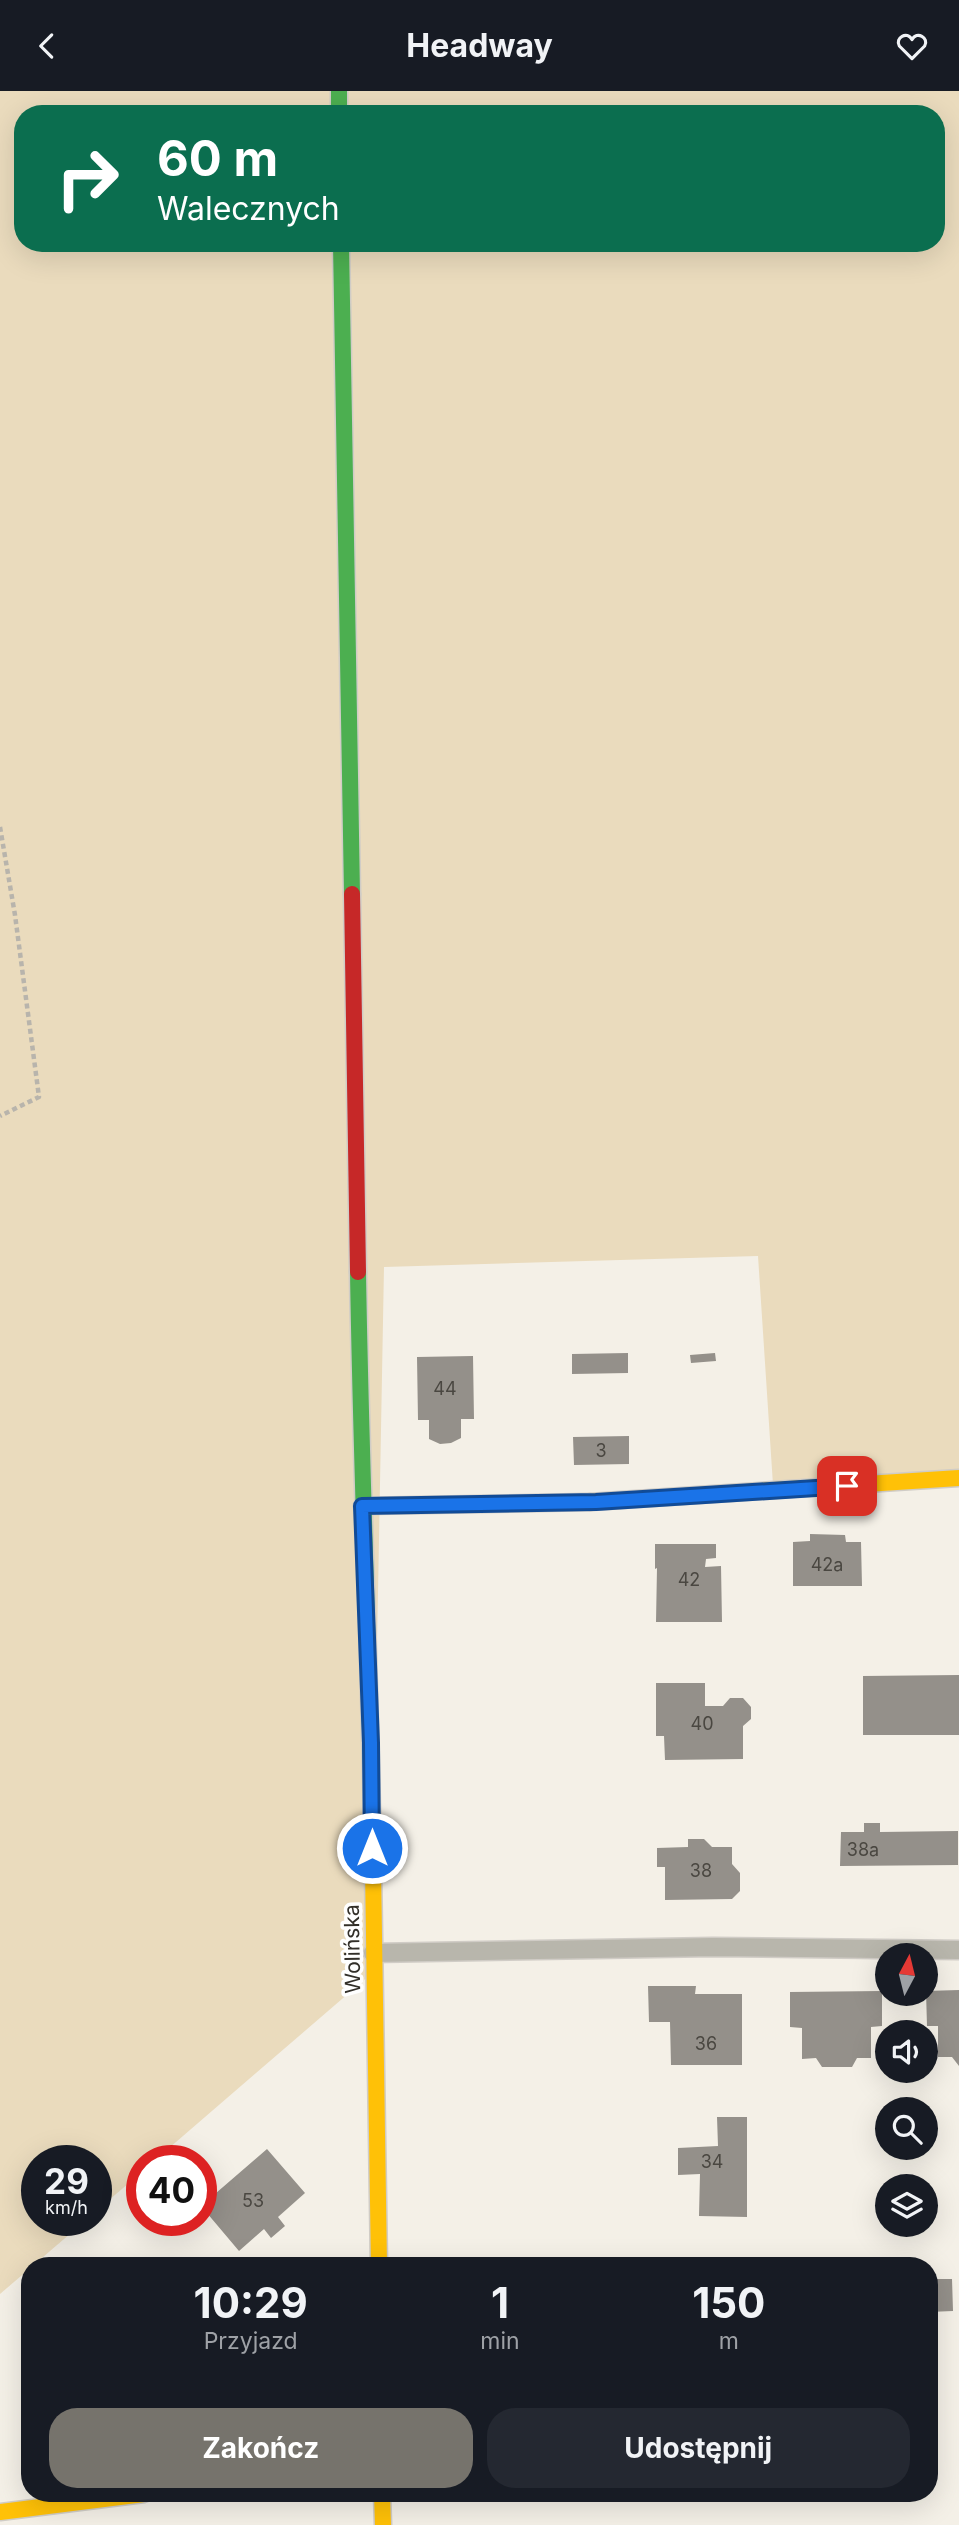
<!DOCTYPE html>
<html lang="pl">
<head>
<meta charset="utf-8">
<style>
  body { margin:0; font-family:Inter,sans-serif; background:#242831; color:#f1f3f6; height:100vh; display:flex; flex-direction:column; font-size:26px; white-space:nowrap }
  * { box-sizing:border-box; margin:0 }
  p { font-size:23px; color:#9ea1a6 }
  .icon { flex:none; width:38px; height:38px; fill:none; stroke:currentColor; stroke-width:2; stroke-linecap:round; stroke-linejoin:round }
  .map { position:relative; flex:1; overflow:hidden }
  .panel { position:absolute; left:21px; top:2166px; width:917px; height:245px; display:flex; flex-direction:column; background:#171b24; border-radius:28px; box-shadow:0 7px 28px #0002 }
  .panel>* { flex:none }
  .top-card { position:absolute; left:14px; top:14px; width:931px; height:147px; border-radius:28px; box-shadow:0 7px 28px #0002; background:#0b6e4f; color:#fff; overflow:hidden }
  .needle { width:46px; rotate:7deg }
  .buttons { position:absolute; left:875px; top:1852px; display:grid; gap:14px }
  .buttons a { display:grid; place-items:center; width:63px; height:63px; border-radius:50%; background:#171b24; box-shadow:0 7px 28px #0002; font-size:35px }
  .speed { position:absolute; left:21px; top:2054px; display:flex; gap:14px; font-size:35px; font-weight:700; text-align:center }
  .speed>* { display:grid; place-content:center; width:91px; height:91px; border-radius:50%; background:#171b24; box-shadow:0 7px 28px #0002; line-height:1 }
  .speed small { font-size:18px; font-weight:400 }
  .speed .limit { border:10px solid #d22; background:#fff; color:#111 }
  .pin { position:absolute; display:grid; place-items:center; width:60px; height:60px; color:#fff; margin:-30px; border-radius:14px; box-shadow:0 4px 10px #0006 }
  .me { position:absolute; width:77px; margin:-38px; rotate:0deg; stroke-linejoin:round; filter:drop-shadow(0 0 5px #0008) }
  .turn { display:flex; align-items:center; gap:24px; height:147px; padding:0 28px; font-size:32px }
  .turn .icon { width:91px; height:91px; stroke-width:2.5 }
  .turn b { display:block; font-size:49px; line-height:60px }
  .eta { display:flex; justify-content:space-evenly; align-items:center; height:119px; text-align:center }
  .eta b { font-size:42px; font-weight:700; line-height:49px }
  .action { display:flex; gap:14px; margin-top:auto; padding:14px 28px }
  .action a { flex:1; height:80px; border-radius:28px; background:#76736c; color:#fff; font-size:28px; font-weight:700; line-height:80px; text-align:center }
  .action a+a { background:#242831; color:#f1f3f6 }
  header { display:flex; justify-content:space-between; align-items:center; height:91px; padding:0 28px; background:#171b24; font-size:32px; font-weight:700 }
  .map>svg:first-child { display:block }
  .green { fill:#eadbbd; fill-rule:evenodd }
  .building { fill:#94908a }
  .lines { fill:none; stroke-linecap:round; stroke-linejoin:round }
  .lane-casing { stroke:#d0ccc6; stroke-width:21 }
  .fast-casing { stroke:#d0ccc6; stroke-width:19 }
  .slow-casing { stroke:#d0ccc6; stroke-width:19 }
  .jam-casing { stroke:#d0ccc6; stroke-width:19 }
  .path { stroke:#b8b4ac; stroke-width:4.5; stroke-dasharray:5 3.5; stroke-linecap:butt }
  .lane { stroke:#b8b6ac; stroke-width:18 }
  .fast { stroke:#4caf50; stroke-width:16 }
  .slow { stroke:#ffc107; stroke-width:16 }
  .jam { stroke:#c62828; stroke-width:16 }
  .route-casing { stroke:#114b97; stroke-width:18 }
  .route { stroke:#1a73e8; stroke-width:12 }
  .labels { text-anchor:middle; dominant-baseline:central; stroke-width:7; stroke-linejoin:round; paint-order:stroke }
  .number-label { font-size:18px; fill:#4a4741 }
  .street-label { font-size:21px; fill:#322f29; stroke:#fff }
</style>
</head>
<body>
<header><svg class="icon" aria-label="back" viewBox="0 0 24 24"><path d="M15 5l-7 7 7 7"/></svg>Headway<svg class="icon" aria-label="heart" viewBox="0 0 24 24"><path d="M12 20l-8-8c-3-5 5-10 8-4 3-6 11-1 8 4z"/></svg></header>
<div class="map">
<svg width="959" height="2434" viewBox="0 0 959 2434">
  <rect width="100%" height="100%" fill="#f4f0e7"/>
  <!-- green -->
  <path class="green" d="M0 0H959V1387L773 1394 758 1165 384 1176 371 1883 154 2070H142V2081L96 2120V2070H37V2130H85L0 2203ZM23 23H936V152H23Z"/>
  <!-- building -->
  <path class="building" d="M628 1262V1282L572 1283V1263Z
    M715 1262 716 1270 691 1272 690 1264Z
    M473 1265 474 1328H461V1347L451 1352 440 1353 429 1348V1329H418L417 1266Z
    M629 1345V1373L574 1374 573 1346Z
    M810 1443 845 1444 846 1451H861L862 1495H793V1451L810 1450Z
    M655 1453H716V1467L706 1468 705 1476 721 1475 722 1531H656L657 1477 655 1478Z
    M959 1584V1644H863V1585Z
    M656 1592H705V1615H723L730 1607H743L751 1616V1628L743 1635V1668L665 1669 664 1645H656Z
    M864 1732H880V1741L958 1740V1774L840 1775 841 1741H864Z
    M688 1748H704L712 1756H732V1773L740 1782V1800L732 1808 665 1809V1776H657V1757L688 1756Z
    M648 1895H696L695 1903H742V1974H671L670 1931H649Z
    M959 1899V1975L952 1966H938V1935H927L926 1900Z
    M882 1900V1935L871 1936V1967H857L852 1976H822L816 1967 802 1968V1937L790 1936V1901Z
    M717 2026H747V2126L699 2125 700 2083 678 2084V2057L718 2055Z
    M267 2058 305 2102 278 2126 285 2135 271 2147 264 2138 239 2160 201 2115Z
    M929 2188H952L953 2220 929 2221Z"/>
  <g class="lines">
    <!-- lane casing -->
    <g class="lane-casing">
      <path id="lane" d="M373 1862 713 1856 959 1859"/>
    </g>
    <!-- fast casing -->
    <g class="fast-casing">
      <path id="fast" d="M339 0V23
        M341 152 352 803
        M358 1181C361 1380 370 1579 373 1778"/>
    </g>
    <!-- slow casing -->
    <g class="slow-casing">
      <path id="slow" d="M590 1411 959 1387
        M373 1778 379 2175
        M382 2403 383 2434
        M0 2421 144 2403"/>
    </g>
    <!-- jam casing -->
    <g class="jam-casing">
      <path id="jam" d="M352 803 358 1181
        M362 1415 590 1411"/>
    </g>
    <!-- path -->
    <path class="path" d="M0 736 15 824 39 1006 0 1025"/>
    <!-- lane -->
    <use href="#lane" class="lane"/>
    <!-- fast -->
    <use href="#fast" class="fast"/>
    <!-- slow -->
    <use href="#slow" class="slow"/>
    <!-- jam -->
    <use href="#jam" class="jam"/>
  </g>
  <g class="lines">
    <!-- route casing -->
    <g class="route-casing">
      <path id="route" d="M372 1757 371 1652 362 1415 596 1411 847 1395"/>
    </g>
    <!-- route -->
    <use href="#route" class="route"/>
  </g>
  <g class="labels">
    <!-- number labels -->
    <g class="number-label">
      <text x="445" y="1297">44</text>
      <text x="601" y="1359">3</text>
      <text x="827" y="1473">42a</text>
      <text x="689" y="1488">42</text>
      <text x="702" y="1632">40</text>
      <text x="863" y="1758">38a</text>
      <text x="701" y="1779">38</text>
      <text x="706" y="1952">36</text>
      <text x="712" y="2070">34</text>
      <text x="253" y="2109">53</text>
    </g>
    <!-- street labels -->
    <g class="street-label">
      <text transform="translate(352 1858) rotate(-91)">Wolińska</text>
    </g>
  </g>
</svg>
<div class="buttons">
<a><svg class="needle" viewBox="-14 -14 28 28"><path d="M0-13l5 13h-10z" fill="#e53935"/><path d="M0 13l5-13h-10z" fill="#9ea1a6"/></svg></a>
<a><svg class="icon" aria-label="sound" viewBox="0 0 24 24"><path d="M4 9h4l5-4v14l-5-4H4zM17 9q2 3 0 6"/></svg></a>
<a><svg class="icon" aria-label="search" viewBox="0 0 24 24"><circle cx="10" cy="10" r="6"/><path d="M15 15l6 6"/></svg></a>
<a><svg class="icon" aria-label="layers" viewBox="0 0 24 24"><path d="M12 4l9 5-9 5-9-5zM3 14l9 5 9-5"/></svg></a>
</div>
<div class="speed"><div>29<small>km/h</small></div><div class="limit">40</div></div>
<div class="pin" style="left:847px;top:1395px;background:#d93025"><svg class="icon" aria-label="arrive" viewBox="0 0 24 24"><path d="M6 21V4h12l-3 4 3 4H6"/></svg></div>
<svg class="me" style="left:372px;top:1757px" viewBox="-20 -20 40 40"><circle r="17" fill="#1a73e8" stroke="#fff" stroke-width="3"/><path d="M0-11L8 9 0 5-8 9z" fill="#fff"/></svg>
<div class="top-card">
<div class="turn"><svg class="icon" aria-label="right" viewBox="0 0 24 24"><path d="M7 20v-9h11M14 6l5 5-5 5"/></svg><div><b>60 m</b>Walecznych</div></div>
</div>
<section class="panel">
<div class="eta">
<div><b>10:29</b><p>Przyjazd</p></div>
<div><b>1</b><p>min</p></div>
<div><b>150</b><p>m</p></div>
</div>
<div class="action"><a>Zakończ</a><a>Udostępnij</a></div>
</section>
</div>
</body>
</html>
